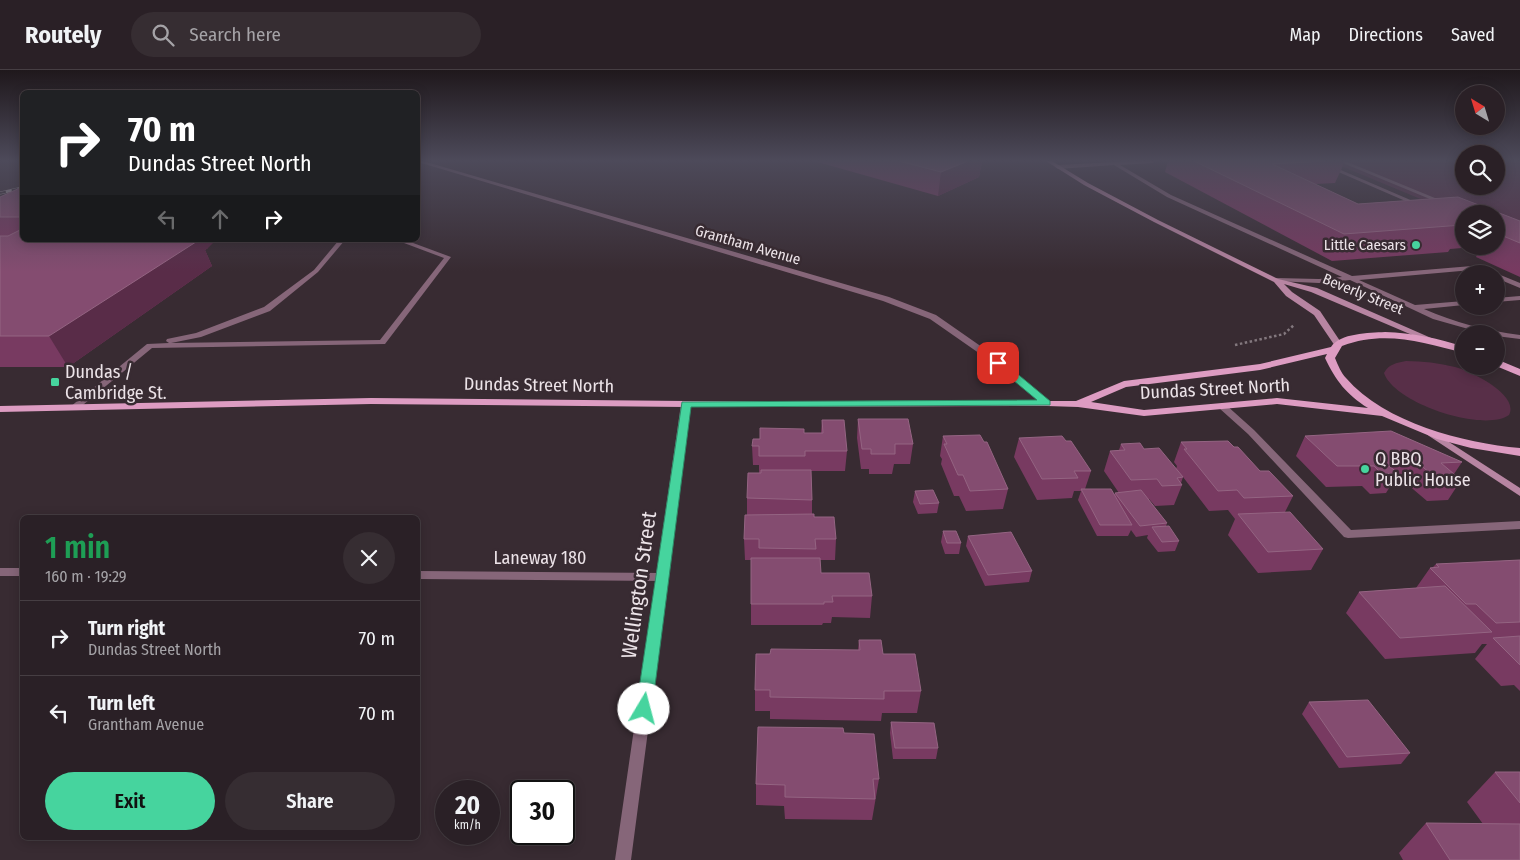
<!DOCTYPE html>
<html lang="en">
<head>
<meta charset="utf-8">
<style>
  body { margin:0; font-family:"Fira Sans Condensed",sans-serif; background:#362d32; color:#f1f3f6; height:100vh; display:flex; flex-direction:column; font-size:19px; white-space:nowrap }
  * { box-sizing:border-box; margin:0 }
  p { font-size:16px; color:#a5a3a7 }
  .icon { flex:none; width:28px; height:28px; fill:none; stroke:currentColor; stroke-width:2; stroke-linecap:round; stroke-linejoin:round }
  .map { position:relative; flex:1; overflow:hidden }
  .side { position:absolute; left:20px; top:445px; width:400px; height:325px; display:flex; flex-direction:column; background:#2a2026; border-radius:8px; box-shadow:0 2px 12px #0003,0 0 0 1px #463e43 }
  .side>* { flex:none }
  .guide { position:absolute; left:20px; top:20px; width:400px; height:152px; border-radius:8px; box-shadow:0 2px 12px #0003,0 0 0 1px #463e43; background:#202124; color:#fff; overflow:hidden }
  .needle { width:32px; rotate:322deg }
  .fabs { position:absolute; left:1455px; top:15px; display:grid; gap:10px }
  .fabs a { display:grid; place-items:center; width:50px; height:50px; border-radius:50%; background:#2a2026; box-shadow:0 2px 12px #0003,0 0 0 1px #463e43; font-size:25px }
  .speed { position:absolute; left:435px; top:710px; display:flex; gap:10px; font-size:25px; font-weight:700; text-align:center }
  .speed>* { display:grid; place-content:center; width:65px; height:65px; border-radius:50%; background:#2a2026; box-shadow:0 2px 12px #0003,0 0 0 1px #463e43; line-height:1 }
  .speed small { font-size:12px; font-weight:400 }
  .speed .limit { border:2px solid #111; border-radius:8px; background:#fff; color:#111 }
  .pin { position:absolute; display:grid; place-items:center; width:42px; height:42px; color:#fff; margin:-21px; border-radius:10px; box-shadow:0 2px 8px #0006 }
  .me { position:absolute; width:55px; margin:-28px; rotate:8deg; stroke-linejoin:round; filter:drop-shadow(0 0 4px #0008) }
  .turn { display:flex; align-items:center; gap:18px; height:105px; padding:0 25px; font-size:22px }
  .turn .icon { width:65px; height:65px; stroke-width:2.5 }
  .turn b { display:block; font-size:35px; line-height:42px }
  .lanes { display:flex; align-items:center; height:48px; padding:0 25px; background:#0003; justify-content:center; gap:25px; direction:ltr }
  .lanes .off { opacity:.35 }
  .round { display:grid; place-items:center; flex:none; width:52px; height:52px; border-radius:26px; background:#362d32 }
  .summary { display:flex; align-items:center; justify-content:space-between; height:85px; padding:0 25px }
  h1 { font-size:30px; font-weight:600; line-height:38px; color:#1e9e55 }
  .button { display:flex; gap:10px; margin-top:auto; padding:10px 25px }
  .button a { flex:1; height:58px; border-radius:30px; background:#46d49e; color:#111; font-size:20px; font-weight:600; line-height:58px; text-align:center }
  .button a+a { background:#362d32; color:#f1f3f6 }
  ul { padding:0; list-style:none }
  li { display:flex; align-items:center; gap:15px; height:75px; padding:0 25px; border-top:1px solid #463e43 }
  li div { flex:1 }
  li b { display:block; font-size:19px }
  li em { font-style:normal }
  header { display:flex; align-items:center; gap:30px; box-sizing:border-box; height:70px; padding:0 25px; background:#2a2026; border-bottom:1px solid #463e43 }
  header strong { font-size:24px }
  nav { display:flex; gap:28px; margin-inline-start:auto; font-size:18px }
  .search { width:350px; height:45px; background:#362d32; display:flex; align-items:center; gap:12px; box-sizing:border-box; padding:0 18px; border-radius:28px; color:#a5a3a7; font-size:19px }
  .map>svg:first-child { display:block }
  .green { fill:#582f48 }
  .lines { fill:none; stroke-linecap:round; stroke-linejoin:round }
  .path { stroke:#83787e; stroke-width:2.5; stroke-dasharray:2.5 2.5; stroke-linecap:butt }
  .lane { fill:#866679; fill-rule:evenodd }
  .street { fill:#866679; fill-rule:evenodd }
  .secondary { fill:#b785a2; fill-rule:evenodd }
  .primary { fill:#dd9cc2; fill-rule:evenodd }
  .rail-casing { stroke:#a69ca2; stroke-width:3 }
  .rail { stroke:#382b32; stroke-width:2; stroke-dasharray:6; stroke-linecap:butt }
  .wall { fill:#783a61; fill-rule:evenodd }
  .shaded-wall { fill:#592c48 }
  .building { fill:#844c70; stroke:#946482 }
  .route { fill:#46d49e; stroke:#2e8a67 }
  .poi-dot { fill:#46d49e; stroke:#382b32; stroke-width:2 }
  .labels { text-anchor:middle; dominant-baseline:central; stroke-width:5; stroke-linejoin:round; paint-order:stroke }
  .far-street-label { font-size:15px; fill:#ece3e8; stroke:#382b32 }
  .far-poi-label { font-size:15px; fill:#ece3e8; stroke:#382b32; text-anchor:end }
  .poi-label { font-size:18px; fill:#ece3e8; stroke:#382b32; text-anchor:start }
  .street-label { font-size:18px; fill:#ece3e8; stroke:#382b32 }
  .near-street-label { font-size:21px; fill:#ece3e8; stroke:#382b32 }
</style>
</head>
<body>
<header>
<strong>Routely</strong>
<div class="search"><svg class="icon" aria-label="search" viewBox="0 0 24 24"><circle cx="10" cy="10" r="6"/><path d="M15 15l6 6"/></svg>Search here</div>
<nav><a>Map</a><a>Directions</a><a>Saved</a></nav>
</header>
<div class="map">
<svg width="1520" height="790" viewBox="0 0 1520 790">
  <rect width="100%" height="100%" fill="#382b32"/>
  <!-- green -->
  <path class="green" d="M1329 91H1464V116H1496V91H1520V171L1496 144H1464V147Z
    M1406 291C1423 291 1439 293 1455 297 1468 300 1520 324 1509 345 1483 363 1394 333 1384 303 1389 294 1396 293 1406 291Z"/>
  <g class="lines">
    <!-- path -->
    <path class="path" d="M1235 275 1284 264 1294 255"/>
    <!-- lane -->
    <path class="lane" d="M1131 91H1155L1153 93 1120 95 1171 125 1352 206 1472 196 1498 204 1520 213V218L1496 208V204H1483L1472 200 1359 210 1415 235 1464 231V235L1424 239C1454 252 1487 261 1520 265V269L1496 266V264H1486L1433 249 1350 210 1319 213 1274 211 1272 210 1276 208 1319 209 1342 207 1167 127 1114 95 1058 99 1055 97 1058 95Z
      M1313 91H1320L1422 135 1417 136Z
      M1338 91H1345L1447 133 1442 134Z
      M339 170H345L318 202 270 241 201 267 171 273 380 270 444 188 396 170H405L451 187 385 274 152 278 78 339 75 340 70 337 147 274 169 273 166 271 167 269 196 263 264 237 314 200Z
      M1520 226V230L1496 232V228Z
      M1222 333 1225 334 1254 360 1351 460 1520 451V459L1348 468 1344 467 1248 364 1219 338 1217 336Z
      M0 498H22V506H0Z
      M418 501 662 503 666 504 668 507 666 510 662 511 418 509Z"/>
    <!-- street -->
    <path class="street" d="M418 91H423L889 227 936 245 1002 291 1051 333 1050 335H1044L996 295 930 249 883 231 418 92Z
      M686 331 691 334 631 790H615L681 334Z"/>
    <!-- secondary -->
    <path class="secondary" d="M1046 91H1052L1088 113 1158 150 1278 209 1317 218 1438 271 1437 273H1431L1311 222 1284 214 1292 222 1320 241 1342 274 1341 276H1335L1314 245 1286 226 1274 212 1154 152 1084 115Z
      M1432 361 1520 418V426L1429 366 1427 364Z"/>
    <!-- primary -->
    <path class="primary" d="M1385 262C1412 263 1438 268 1464 277V283C1422 272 1384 260 1342 276L1335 288C1338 295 1341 303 1346 308 1385 353 1463 373 1520 378V386L1471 378 1437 369 1382 346 1277 334 1144 346 1078 337 1047 336 686 337 371 334 0 342V336L371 328 686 331H1076L1124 311 1260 294 1331 277C1340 263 1369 263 1385 262ZM1327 284 1325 288C1336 311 1346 324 1368 338L1277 328 1144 340 1091 332 1126 317 1260 300Z
      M1496 289 1520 299V306L1496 296Z"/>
    <!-- rail casing -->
    <g class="rail-casing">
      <path id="rail" d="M0 123 22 118"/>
    </g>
    <!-- rail -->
    <use href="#rail" class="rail"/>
  </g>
  <!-- wall -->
  <path class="wall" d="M814 91H982L979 107 938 126Z
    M1168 91H1345L1335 113 1315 114 1358 134 1458 127 1520 151V207L1476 187 1477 185 1462 178 1450 179 1448 182 1332 191 1165 102ZM1464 144H1496V176H1464Z
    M22 117V170L208 178 205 180 212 196 68 297H0V127Z
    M858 349 913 374 910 394H894L892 404H869V399H861L857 368Z
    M822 350 847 381 845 401H811L812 430V444L836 469 835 490H820L821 503 872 526 870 548 832 547 831 553H823L822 555H751V490H745L744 469 747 445V428L759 403V395H753L752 376 760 369 804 363H821Z
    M943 366 1008 419 1003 439 966 441 959 426H954L941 394 942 389 940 386Z
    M1305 366 1462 392 1454 404 1461 410 1448 430 1427 431 1407 414 1391 415 1386 423 1370 424 1362 416 1326 417 1296 386Z
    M1019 368 1066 371 1091 401 1085 419 1114 424 1119 423 1104 401 1110 381 1119 380 1121 374 1144 379 1176 399 1177 396 1174 392 1181 372 1234 377 1260 401 1293 426 1285 442 1323 479 1311 500 1258 503 1228 465 1235 449 1228 440 1209 441 1183 407 1181 413 1182 415 1174 435 1155 436 1149 429H1148L1167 453 1166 456 1179 471 1175 481 1158 482 1147 468 1148 465 1136 467 1131 460 1128 466H1097L1078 430 1081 421H1074L1072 428 1037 430 1014 387Z
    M915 421 939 433 937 443 918 444 913 432Z
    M943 461 961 473 959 484H945L941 472Z
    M968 466 1032 501 1029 512 985 516 966 476Z
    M1520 490V621L1514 615 1501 616 1475 589 1487 574H1482L1475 583 1385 589 1346 543 1359 522 1416 518 1430 498 1433 497 1436 494Z
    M859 570 883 584 921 621 917 643H882L881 651 770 649V641H755V620L770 584 858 580Z
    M1309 632 1410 683 1401 694 1339 698 1302 644Z
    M891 652 938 678 936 689H893L890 663Z
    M844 663 879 709 872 750 785 749 784 736 756 735V714Z
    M1495 702H1520V790H1403L1399 783 1426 753 1483 754 1467 732Z"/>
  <!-- shaded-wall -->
  <path class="shaded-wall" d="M968 91H982L979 107 938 126 941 102Z
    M159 170H216L208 178 205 180 212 196 68 297 49 266Z"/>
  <!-- building -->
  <path class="building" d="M899 91H968L941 102Z
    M1194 91H1325L1272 94 1358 134 1458 127 1520 151V173L1496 163V144H1464V152L1457 153 1462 155 1344 164Z
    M22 117V147H0V127Z
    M22 159V170H199L49 266H0V166H8Z
    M858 349H908L913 374H895V384H871V379H862Z
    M822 350H844L847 381H805V386H759V376H752L753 369H760V358L804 359V363H823Z
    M1391 361 1462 392 1441 393 1461 410 1440 411 1419 394 1389 396 1398 403 1382 404 1374 396H1337L1305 366Z
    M980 365 984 372H987L1008 419 970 421 963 405H958L944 374H947L943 366Z
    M1062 366 1066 371H1071L1091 401H1074L1078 408 1042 409 1019 368Z
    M1228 371 1234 377H1238L1260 401H1269L1293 426 1244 428 1237 420 1218 421 1184 379H1187L1181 372Z
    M1140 373 1144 379 1159 378 1183 407 1177 408 1182 415 1162 416 1157 409 1131 410 1110 381 1125 380 1121 374Z
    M761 400H811L812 430 747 428 748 403H761Z
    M1081 419H1111L1132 455H1100Z
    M933 420 939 433 920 434 915 421Z
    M1141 420 1167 453 1140 456 1115 423Z
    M1290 442 1323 479 1268 482 1238 444Z
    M814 444V447H834L836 469H815L816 479 759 478V469H744L745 445Z
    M1169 456 1179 471 1162 472 1152 457Z
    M943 461H956L961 473H947Z
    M1011 462 1032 501 988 505 968 466Z
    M751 488H820L821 503H869L872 526H832L833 532H824V534H751Z
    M1520 490V552L1496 553 1476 534H1466L1430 498 1439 497 1436 494Z
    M1445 516 1492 562 1400 568 1359 522Z
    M1520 566V595L1493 568Z
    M859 570H881L883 584H915L921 621H884V629L770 627V620H755L756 584H770L771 579 860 580Z
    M1368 630 1410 683 1347 687 1309 632Z
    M891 652 934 653 938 678H895Z
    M758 657 843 658 844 663 874 664 879 709H873L875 729 785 727V715L756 714Z
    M1495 702H1520V733Z
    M1426 753 1520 754V790H1450Z"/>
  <!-- sky -->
  <linearGradient id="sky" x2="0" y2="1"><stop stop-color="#1f181c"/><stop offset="0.45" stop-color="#4d4a5a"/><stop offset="1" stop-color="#4d4a5a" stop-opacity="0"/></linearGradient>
  <rect width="1520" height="201" fill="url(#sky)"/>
  <!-- route -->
  <path class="route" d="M995 291H1002L1050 331V335L691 337 652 639 649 644 644 646 638 644 636 639 682 332 1037 330 995 295Z"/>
  <!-- markers -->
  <g class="poi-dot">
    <circle cx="1416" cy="175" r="5"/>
    <rect x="50" y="307" width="10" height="10" rx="2.5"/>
    <circle cx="1365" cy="399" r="5"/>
  </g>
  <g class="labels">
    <!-- far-street labels -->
    <g class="far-street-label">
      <text transform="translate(748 175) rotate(16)">Grantham Avenue</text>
      <text transform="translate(1363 224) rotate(22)">Beverly Street</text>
    </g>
    <!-- far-poi labels -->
    <g class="far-poi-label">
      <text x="1406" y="175">Little Caesars</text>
    </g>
    <!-- poi labels -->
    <g class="poi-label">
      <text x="65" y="302">Dundas /<tspan x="65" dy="21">Cambridge St.</tspan></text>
      <text x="1375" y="389">Q BBQ<tspan x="1375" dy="21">Public House</tspan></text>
    </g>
    <!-- street labels -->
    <g class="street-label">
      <text transform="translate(539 315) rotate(1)">Dundas Street North</text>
      <text transform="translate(1215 319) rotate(-3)">Dundas Street North</text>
      <text x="540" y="488">Laneway 180</text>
    </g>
    <!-- near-street labels -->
    <g class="near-street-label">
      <text transform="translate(639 515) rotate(-82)">Wellington Street</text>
    </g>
  </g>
</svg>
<div class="fabs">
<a><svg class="needle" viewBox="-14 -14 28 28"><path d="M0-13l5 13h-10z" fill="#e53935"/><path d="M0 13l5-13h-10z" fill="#a5a3a7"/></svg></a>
<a><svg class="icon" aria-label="search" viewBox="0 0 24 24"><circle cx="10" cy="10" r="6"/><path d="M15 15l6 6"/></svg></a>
<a><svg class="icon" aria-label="layers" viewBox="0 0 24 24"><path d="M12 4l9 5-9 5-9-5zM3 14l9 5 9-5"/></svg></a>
<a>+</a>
<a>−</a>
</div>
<div class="speed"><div>20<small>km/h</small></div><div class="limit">30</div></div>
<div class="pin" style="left:998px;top:293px;background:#d93025"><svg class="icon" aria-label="arrive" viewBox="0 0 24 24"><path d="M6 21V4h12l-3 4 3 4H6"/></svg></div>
<svg class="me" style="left:644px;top:639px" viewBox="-20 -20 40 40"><circle r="19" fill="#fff"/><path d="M0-13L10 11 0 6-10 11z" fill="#46d49e"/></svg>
<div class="guide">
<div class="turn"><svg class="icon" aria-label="right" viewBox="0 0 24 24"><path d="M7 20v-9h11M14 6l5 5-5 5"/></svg><div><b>70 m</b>Dundas Street North</div></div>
<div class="lanes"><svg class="icon off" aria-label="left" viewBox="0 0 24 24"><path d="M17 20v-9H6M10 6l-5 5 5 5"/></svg><svg class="icon off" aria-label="ahead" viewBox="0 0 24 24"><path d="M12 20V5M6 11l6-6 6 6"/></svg><svg class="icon" aria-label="right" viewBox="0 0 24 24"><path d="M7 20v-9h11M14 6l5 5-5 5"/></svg></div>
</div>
<section class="side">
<div class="summary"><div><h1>1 min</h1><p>160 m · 19:29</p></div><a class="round"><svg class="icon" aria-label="close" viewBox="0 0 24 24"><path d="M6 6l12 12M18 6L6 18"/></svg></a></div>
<ul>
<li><svg class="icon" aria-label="right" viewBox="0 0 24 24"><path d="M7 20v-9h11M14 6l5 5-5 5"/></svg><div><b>Turn right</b><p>Dundas Street North</p></div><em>70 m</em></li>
<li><svg class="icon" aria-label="left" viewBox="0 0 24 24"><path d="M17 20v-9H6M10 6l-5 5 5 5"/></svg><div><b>Turn left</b><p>Grantham Avenue</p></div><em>70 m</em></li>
</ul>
<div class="button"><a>Exit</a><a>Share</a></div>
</section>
</div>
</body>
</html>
